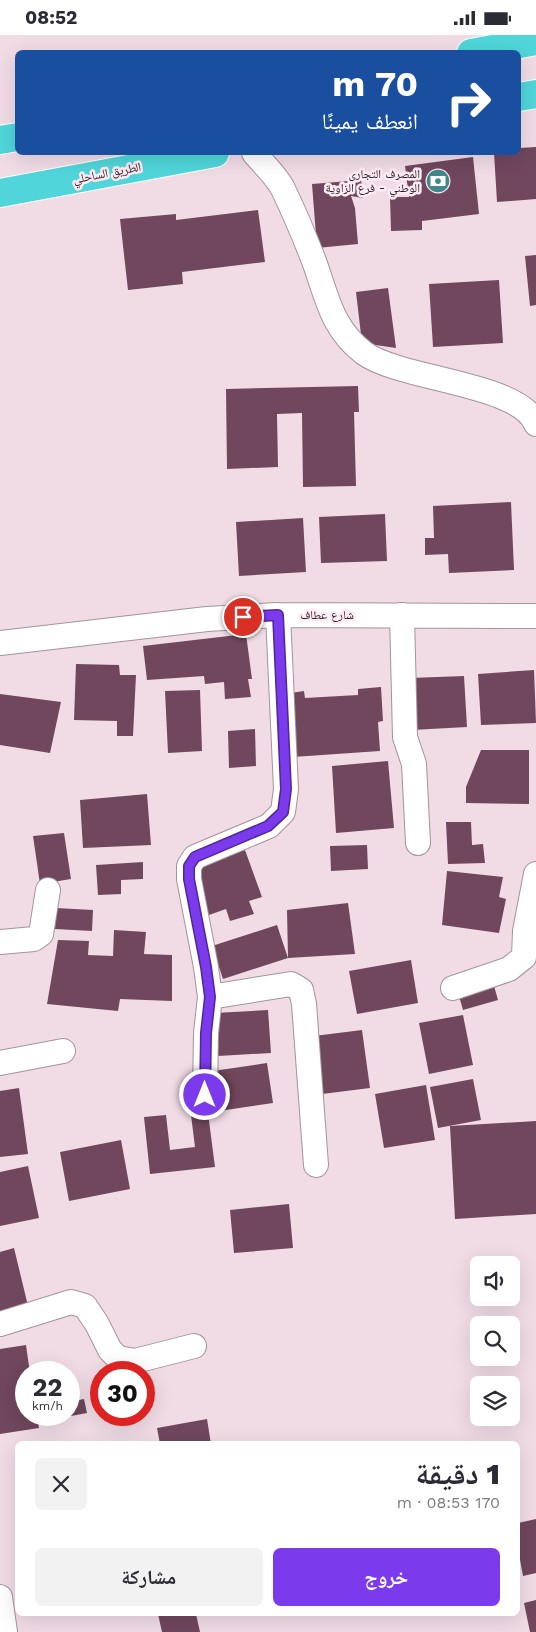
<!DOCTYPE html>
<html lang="ar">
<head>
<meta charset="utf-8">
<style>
  body { margin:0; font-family:"Work Sans","Noto Naskh Arabic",sans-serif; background:#f2f2f3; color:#2b2b33; direction:rtl; height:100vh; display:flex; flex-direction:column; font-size:19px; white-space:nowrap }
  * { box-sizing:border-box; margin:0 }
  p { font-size:16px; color:#7c7c81 }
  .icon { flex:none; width:28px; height:28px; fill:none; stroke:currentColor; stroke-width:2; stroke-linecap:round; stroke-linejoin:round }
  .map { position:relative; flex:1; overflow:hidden; direction:ltr }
  .side { position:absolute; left:15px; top:1406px; width:505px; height:175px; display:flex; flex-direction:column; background:#fff; border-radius:8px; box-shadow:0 5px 20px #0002; direction:rtl }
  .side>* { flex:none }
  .guide { position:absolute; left:15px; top:15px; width:506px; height:105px; border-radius:8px; box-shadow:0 5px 20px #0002; direction:rtl; background:#1a4fa0; color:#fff; overflow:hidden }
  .fabs { position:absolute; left:470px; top:1221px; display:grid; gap:10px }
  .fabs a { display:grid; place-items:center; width:50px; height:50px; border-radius:8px; background:#fff; box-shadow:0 5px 20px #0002; font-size:25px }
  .speed { position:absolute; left:15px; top:1326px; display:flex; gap:10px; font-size:25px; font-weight:700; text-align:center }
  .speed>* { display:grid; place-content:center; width:65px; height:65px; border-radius:50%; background:#fff; box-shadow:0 5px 20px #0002; line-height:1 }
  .speed small { font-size:12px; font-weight:400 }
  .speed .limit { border:8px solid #d22; background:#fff; color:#111 }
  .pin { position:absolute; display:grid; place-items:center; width:42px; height:42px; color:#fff; margin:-21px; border:2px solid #fff; border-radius:50%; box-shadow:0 1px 5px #0007 }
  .me { position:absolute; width:55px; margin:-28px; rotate:0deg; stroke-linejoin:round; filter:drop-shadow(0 0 4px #0008) }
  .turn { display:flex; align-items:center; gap:18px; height:105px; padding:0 20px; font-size:22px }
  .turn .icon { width:65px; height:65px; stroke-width:2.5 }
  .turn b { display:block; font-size:35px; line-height:42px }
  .round { display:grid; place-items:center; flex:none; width:52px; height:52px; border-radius:8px; background:#f2f2f3 }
  .overview { display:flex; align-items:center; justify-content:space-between; height:85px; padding:0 20px }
  h1 { font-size:30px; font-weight:800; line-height:38px }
  .button { display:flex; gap:10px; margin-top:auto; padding:10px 20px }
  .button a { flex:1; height:58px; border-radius:8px; background:#7c3aed; color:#fff; font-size:20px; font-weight:800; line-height:58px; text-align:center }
  .button a+a { background:#f2f2f3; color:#2b2b33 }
  .status { display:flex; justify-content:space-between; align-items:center; height:35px; padding:0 25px; background:#fff; direction:ltr }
  .status svg { height:14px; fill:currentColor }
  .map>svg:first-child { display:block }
  .building { fill:#70475d }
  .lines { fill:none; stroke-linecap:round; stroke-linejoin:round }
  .minor-casing { stroke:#a5929b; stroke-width:26 }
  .trunk-casing { stroke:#fff; stroke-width:30 }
  .minor { stroke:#fff; stroke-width:24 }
  .trunk { stroke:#50d6da; stroke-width:28 }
  .route-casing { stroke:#51269a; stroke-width:12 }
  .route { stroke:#7c3aed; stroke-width:9 }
  .labels { text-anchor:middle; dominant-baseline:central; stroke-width:5; stroke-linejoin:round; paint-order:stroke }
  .street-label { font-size:12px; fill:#2b2327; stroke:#feeaf3 }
  .poi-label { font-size:12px; fill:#2b2327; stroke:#feeaf3; text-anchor:end }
</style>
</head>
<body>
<div class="status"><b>08:52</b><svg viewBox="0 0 49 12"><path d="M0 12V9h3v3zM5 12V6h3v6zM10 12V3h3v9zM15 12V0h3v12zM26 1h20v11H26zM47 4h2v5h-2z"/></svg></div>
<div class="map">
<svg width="536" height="1597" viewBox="0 0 536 1597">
  <rect width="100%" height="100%" fill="#f1dce6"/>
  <!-- building -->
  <path class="building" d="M536 112V164L497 167 494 118H519V113Z
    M473 122 479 179 422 186V195L391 196 390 162H409L405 131Z
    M361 145 363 163 351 161 355 173 358 209 317 213 312 149Z
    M258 175 265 227 182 237 183 249 128 255 120 184 176 179V185Z
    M536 220V270L530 271 525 221Z
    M499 245 503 308 433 312 429 249Z
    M388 253 396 313 362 308 356 257Z
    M358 351 359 377H354L356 451 303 452 302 378 277 379 278 432 227 434 226 354Z
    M511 467 514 535 449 538 448 519 425 520V503H434L433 471Z
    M385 479 387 526 321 528 319 482Z
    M303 483 306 537 239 541 236 487Z
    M246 599 252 644H248L251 662 225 664 224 647 205 649 204 641 147 645 143 611Z
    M76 629 119 630 120 640H136L133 701H117V686L74 685Z
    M534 635 536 688 481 690 478 639Z
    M464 641 467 692 412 695 410 643Z
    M381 652 383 686 378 687 380 716 293 722 284 659 304 656 305 663 358 660V654Z
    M200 655 202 716 168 718 165 656Z
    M0 659 61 667 50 718 0 710Z
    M255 694 256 731 229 733 228 696Z
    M481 715H529V769L466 768V752Z
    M388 726 394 793 336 798 332 731Z
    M147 759 151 810 83 813 80 765Z
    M446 787H471L472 810 483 809 485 828 448 829Z
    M64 798 71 844 40 849 33 801Z
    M367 810 368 834 331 836 330 811Z
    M245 815 262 862 249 866 254 879 230 886 226 874 209 880 192 835Z
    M143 827V844L121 845V859L98 860 96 830Z
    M447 836 503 842 499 862 506 864 499 898 442 890Z
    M348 868 355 919 288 923 287 875Z
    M56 873 93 875 92 896 55 894Z
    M277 890 288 923 223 944 212 911Z
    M114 895 146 897 144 919 172 920V966L120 964 118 976 47 969 58 905 89 906 88 920 113 921Z
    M411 925 418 968 357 979 349 936Z
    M492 944 498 965 463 975 457 954Z
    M268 975 271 1018 218 1021 215 978Z
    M463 980 473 1030 429 1039 419 988Z
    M362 995 370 1053 322 1059 314 1001Z
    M267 1028 273 1068 219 1076 213 1036Z
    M473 1044 481 1085 438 1093 430 1052Z
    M426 1050 435 1105 384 1113 375 1059Z
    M19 1053 28 1119 0 1122V1056Z
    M208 1078 215 1132 150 1139 144 1082 166 1080 170 1115 195 1112 191 1080Z
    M536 1086V1179L455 1184 450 1091Z
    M121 1105 130 1154 69 1166 60 1117Z
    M28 1131 39 1183 0 1191V1137Z
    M289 1169 293 1213 234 1218 230 1175Z
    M14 1213 29 1275 0 1282V1217Z
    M26 1310 30 1338H26V1380H37L39 1393 0 1399V1314Z
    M84 1364 87 1378 71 1381 69 1367Z
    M207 1384 211 1409H160L157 1393Z
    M536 1484V1538L523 1541 518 1514V1488Z
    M536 1565V1597H530L524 1568Z
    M158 1579H196L200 1597H162Z"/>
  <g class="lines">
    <!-- minor casing -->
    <g class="minor-casing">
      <path id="minor" d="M254 118C263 129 278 142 284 156 295 179 305 203 314 226 327 262 332 294 364 318 401 345 520 348 536 389
        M402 580 405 702 414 729 418 808
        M0 608 207 584 278 580 536 581
        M0 907 34 904 41 899 48 855
        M453 953 509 934 524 922 525 896 536 839
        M210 962 291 949 301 955 304 969 316 1130
        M0 1028 63 1016
        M205 1060 206 998 210 962 206 932 189 844V831L195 822 269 791 283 777 286 754 278 580
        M0 1289 71 1267 85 1271 97 1289 110 1315 118 1323 135 1326 194 1311
        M0 1562 5 1597"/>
    </g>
    <!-- trunk casing -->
    <g class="trunk-casing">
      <path id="trunk" d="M471 18 536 6
        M519 62 536 59
        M0 105 18 102
        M0 158 215 118"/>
    </g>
    <!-- minor -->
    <use href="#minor" class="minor"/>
    <!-- trunk -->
    <use href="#trunk" class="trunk"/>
  </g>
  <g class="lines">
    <!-- route casing -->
    <g class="route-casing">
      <path id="route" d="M205 1060 206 998 210 962 206 932 189 844V831L195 822 268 791 283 777 286 754 278 580 243 582"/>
    </g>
    <!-- route -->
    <use href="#route" class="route"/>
  </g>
  <!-- icons -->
  <defs>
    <g id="bank-disc" transform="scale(1.25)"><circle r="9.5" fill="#41898c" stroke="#feeaf3"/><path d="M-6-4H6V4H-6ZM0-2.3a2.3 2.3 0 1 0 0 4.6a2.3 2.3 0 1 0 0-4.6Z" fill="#fff"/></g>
  </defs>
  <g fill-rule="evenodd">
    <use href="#bank-disc" x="438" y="146"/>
  </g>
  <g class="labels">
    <!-- street labels -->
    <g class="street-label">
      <text transform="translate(107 138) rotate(-11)">الطريق الساحلي</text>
      <text x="327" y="580">شارع عطاف</text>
    </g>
    <!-- poi labels -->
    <g class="poi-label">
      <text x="420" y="139">المصرف التجاري<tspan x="420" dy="14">الوطني - فرع الزاوية</tspan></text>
    </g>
  </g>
</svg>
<div class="fabs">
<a><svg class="icon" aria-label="sound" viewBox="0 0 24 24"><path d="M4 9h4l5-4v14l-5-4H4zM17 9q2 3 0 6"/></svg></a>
<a><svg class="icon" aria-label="search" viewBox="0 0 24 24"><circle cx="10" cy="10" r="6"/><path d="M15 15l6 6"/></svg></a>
<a><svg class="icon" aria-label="layers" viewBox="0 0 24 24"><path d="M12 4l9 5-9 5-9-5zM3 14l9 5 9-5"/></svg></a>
</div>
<div class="speed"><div>22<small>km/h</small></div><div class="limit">30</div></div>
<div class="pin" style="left:243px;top:582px;background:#d93025"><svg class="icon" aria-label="arrive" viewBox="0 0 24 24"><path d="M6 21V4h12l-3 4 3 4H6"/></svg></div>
<svg class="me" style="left:205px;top:1060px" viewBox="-20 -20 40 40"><circle r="17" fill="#7c3aed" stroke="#fff" stroke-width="3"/><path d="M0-11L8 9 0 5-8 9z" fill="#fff"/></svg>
<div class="guide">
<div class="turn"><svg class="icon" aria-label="right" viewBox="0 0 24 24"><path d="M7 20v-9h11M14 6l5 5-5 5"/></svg><div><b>70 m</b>انعطف يمينًا</div></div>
</div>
<section class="side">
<div class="overview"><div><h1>1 دقيقة</h1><p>170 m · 08:53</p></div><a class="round"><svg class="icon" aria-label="close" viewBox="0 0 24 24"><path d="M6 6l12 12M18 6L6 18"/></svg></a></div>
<div class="button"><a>خروج</a><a>مشاركة</a></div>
</section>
</div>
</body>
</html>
